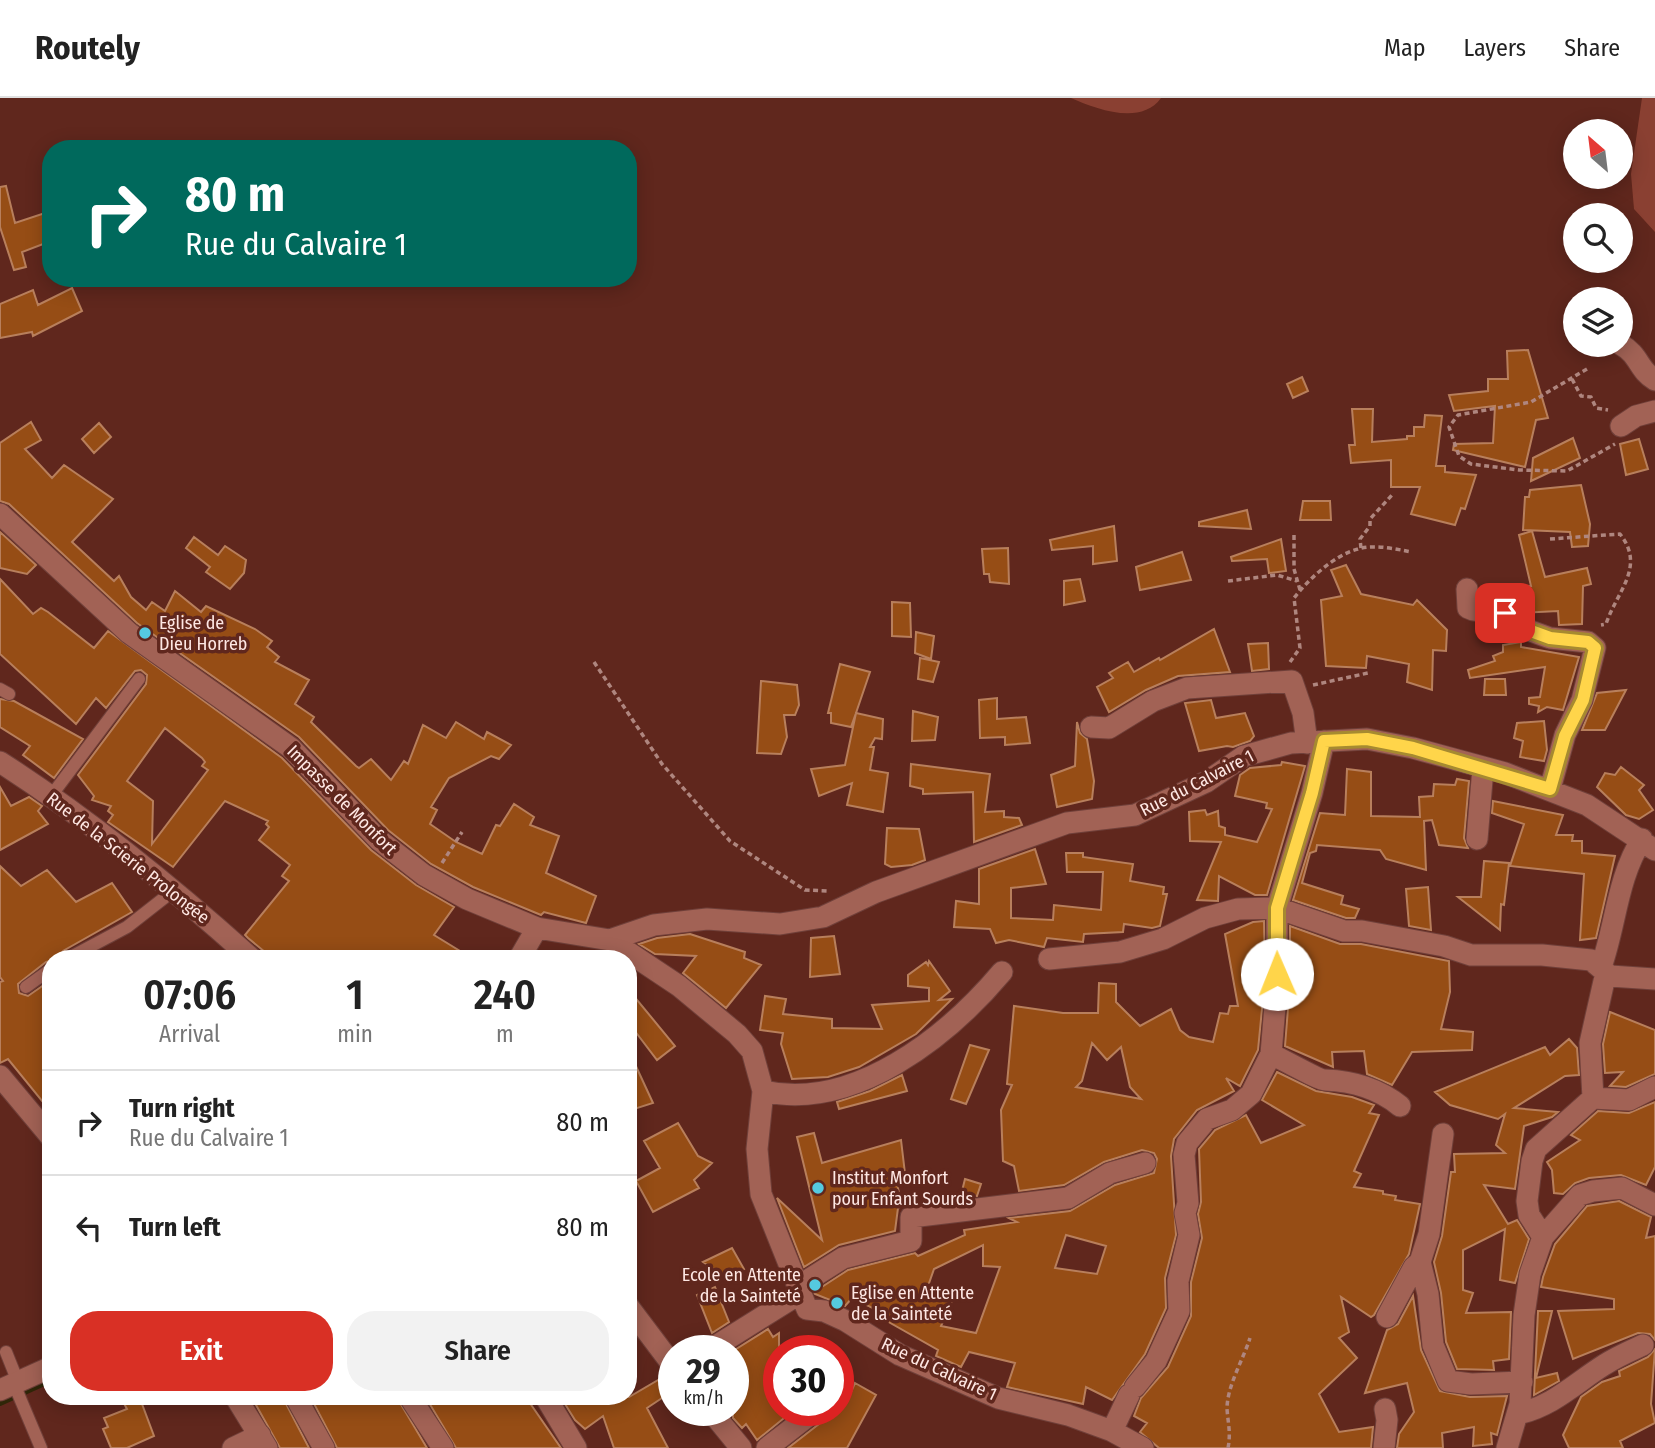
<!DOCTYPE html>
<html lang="en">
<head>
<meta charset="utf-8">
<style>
  body { margin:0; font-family:"Fira Sans Condensed",sans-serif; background:#f2f2f2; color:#222; height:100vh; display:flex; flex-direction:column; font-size:26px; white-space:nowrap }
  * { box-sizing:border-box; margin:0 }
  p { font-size:23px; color:#767676 }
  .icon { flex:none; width:38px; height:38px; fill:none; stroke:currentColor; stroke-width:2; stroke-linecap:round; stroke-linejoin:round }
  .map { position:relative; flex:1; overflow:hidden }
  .details { position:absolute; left:42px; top:852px; width:595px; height:455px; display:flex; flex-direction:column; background:#fff; border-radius:28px; box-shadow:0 4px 18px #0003 }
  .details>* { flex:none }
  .banner { position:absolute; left:42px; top:42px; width:595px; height:147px; border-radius:28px; box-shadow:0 4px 18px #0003; background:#00695c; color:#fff; overflow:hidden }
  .needle { width:46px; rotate:332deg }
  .buttons { position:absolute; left:1563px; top:21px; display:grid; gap:14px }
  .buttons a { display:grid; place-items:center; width:70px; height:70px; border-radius:50%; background:#fff; box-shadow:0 4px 18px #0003; font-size:35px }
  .speed { position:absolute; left:658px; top:1237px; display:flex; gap:14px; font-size:35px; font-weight:700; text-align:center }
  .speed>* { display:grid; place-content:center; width:91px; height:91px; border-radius:50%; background:#fff; box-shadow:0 4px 18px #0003; line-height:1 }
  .speed small { font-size:18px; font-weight:400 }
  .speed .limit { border:10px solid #d22; background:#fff; color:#111 }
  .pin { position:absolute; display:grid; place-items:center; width:60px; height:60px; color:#fff; margin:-30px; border-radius:14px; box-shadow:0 4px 10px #0006 }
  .me { position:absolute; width:77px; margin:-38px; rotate:359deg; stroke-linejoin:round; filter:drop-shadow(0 0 5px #0008) }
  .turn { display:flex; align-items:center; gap:24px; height:147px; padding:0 28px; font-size:32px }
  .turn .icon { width:91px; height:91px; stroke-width:2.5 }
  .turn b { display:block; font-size:49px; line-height:60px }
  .eta { display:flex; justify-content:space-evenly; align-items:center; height:119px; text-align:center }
  .eta b { font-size:42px; font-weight:600; line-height:49px }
  .action { display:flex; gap:14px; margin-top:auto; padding:14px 28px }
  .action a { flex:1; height:80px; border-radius:28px; background:#d93025; color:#fff; font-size:28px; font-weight:600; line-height:80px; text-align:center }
  .action a+a { background:#f2f2f2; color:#222 }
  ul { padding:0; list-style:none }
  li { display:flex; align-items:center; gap:21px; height:105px; padding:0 28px; border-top:2px solid #e0e0e0 }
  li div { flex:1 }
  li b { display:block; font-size:26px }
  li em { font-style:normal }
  header { display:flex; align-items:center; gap:42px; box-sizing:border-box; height:98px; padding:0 35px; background:#fff; border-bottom:2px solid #e0e0e0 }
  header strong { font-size:33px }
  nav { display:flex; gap:38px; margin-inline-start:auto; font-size:24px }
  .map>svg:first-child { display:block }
  .green { fill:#8a4032 }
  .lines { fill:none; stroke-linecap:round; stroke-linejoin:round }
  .stream { stroke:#2f2608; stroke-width:6 }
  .building { fill:#964d15; stroke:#b87f5c; stroke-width:2; fill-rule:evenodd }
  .lane-casing { stroke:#70403a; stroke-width:14 }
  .street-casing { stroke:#70403a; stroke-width:23 }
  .path { stroke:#af867f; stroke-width:3.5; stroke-dasharray:5 3.5; stroke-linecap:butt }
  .lane { stroke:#a26255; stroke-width:12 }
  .street { stroke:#a26255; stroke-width:21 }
  .route-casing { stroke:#a68a30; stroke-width:18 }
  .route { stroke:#ffd54a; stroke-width:12 }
  .poi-dot { fill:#55cae0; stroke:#60271d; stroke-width:2.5 }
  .labels { text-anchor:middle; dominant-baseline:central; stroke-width:7; stroke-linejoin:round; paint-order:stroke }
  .poi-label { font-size:18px; fill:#fee7e3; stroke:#60271d; text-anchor:start }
  .street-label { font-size:18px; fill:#fee7e3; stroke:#60271d }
</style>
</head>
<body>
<header>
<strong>Routely</strong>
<nav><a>Map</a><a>Layers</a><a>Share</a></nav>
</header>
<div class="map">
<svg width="1655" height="1350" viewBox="0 0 1655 1350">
  <rect width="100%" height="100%" fill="#60271d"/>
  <!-- green -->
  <path class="green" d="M1071 0H1161C1141 28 1096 11 1071 0Z
    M1642 0H1655V134L1634 111 1631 76Z"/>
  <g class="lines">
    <!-- stream -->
    <path class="stream" d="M0 1305 51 1282"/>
  </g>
  <!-- building -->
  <path class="building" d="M6 88 15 125 45 115 47 121 51 119V143L22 154 26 169 14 172 0 129V89Z
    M72 190 82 213 33 238 32 234 0 240V206L33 192 38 207Z
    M1528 252 1548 320 1536 322 1525 369 1453 352 1454 346 1493 345 1495 308 1454 313 1449 297 1488 293V281H1508L1507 253Z
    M1302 279 1308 293 1293 300 1287 286Z
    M1352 311H1373L1372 344 1407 341V338H1414V329H1424L1425 317 1442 318 1436 368H1445V374L1476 377 1465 411 1461 410 1455 427 1411 416 1420 389H1391V362L1351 365 1349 347H1355Z
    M31 324 41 342 25 351 52 380 64 367 113 401 72 444 114 483 119 478 131 499 146 512 152 504 165 513 175 493 201 514 206 508 255 531 272 543 267 549 279 559 275 564 309 582 295 606 314 619 311 624 356 668 359 670 371 661 391 682 404 663 408 666 423 627 446 640 456 624 484 641 487 634 511 647 499 661 491 658 449 680 431 709 437 712 430 726 456 744 482 756 496 727 500 728 514 706 534 719 530 727 559 738 546 775 596 798 586 825 544 814 541 817 473 789 431 766 388 732 299 639 137 525 9 406 0 403V345Z
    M99 325 111 339 94 355 82 341Z
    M1573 340 1580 360 1531 383 1533 360Z
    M1639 341 1648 371 1626 377 1620 346Z
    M1581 387 1590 426 1588 448 1572 449 1570 434 1523 432 1525 399H1529L1530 392Z
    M1303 403H1330L1331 422H1300Z
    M1247 412 1251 431 1199 428V424Z
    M1114 428 1117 463 1093 466V448L1052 452 1050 442Z
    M1532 433 1545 479 1587 470 1591 486 1583 488 1582 526 1559 527 1558 513 1520 515 1515 489 1531 488 1519 437Z
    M0 434 36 467 27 476 0 470Z
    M194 439 218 457 225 448 246 462 244 475 230 491 206 474 210 469 186 450Z
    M1281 441 1286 473 1269 475 1267 461 1232 463 1231 459Z
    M1008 450 1009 486 990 484 989 476H984L982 451Z
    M1182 454 1191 482 1140 492 1136 469Z
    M1346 467 1361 496 1413 507 1417 502 1447 532 1446 553 1433 552 1432 592 1407 584 1409 566 1367 558 1366 570 1326 568 1321 502 1342 498 1331 472Z
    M0 481 33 516 41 510 48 514 94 550 108 533 282 660 371 752 416 787 454 809 434 837 473 861H286L276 854 271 859 248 840 245 837 289 783 282 778 290 767 259 742 269 729 266 726 268 723 225 703 173 769 108 724 113 717 108 713 111 708 92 702 94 698 78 677 146 586 147 577 141 572 135 573 106 610 96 600 76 626 0 556ZM165 630 202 660 205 664 202 668 208 672 152 746 153 703 127 683Z
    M1080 481 1085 503 1064 507V483Z
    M892 504 910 505 911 539 892 538Z
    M1214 531 1230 574 1178 578 1146 592 1109 614 1097 589 1113 580 1109 575 1128 564 1134 574 1159 560 1160 562Z
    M916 534 934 538 931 561 915 555Z
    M1521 544V549L1579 559 1563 612 1547 609 1538 614 1539 608 1529 606V600L1540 599 1545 569 1470 580 1468 572 1495 563 1493 558 1503 554V547Z
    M1268 545 1269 571 1252 573 1248 546Z
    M920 560 939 564 933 584 918 581Z
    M840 566 870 574 856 615 883 621 882 641 875 640 870 649H874L870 672 888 675 883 714 847 707 852 685 819 698 811 671 845 667 856 615 851 629 831 625V615H828Z
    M1485 581H1505L1506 597H1484Z
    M761 583 797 587 799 607 795 617H784L787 639 781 656 757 655Z
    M1626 592 1605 632H1582L1597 595Z
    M997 600V621L1026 619 1030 645 1005 647V639L980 640 979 602Z
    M0 601 14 603 83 641 54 680 23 657 30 648 0 629Z
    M1211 602 1216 620 1245 615 1254 638 1250 643 1233 649 1227 648 1199 653 1185 605Z
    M913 613 938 619 935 642 912 643Z
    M1544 623 1547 652 1544 663 1520 659 1523 643 1514 640 1517 625Z
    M1077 624 1080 635 1087 641 1094 683 1092 701 1057 709 1051 677 1075 668Z
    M1282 664 1305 668 1267 797H1255L1219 778 1218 803 1197 802 1221 744 1190 743 1189 714 1205 712 1207 717 1218 713 1219 728 1225 730V737L1257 744 1272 711 1266 710 1267 705 1235 698 1240 677 1250 670 1281 667Z
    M911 666 990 676 985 714 1004 713V719L1019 720 1022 727 974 744 973 694 923 696V691L910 688Z
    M1621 669 1644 687 1639 692 1653 712 1639 721 1626 717 1597 689 1605 675 1615 677Z
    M1347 671 1371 674V718L1420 719 1419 699 1433 698 1434 686 1455 687 1457 681 1469 683 1464 740 1468 750 1439 747 1432 722 1424 723 1426 772 1386 761 1380 752 1317 747 1316 753 1310 755 1302 785 1343 798 1341 806 1359 811 1355 820H1346L1293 802 1320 715 1345 717Z
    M0 689 11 708 29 699 42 708 38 713 48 726 0 752Z
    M1493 703 1563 717 1556 737H1573L1572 743H1582V755L1615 758 1596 840 1580 842 1584 776 1510 768 1524 726 1492 715Z
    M887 730 919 731 925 762 912 767 891 769 885 766Z
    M1035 751 1046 786 1011 790V820L1053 822 1054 807 1101 812 1103 774H1067L1066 755H1083V759L1133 766 1130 783 1164 789 1163 796H1167L1160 828 1152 830 1124 826 1123 834 1084 836 1083 844 1047 840 1044 849 1009 842 996 845 990 831 954 829 956 803 979 806V771Z
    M1484 763 1509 765 1504 807 1501 806 1500 832 1458 799H1481Z
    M0 768 21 788 47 772 76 804 112 785 132 814 63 853 58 861 46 864 18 886 19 895 28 898 51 882V1014L8 961 0 965V884L3 883 0 879Z
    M1428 789 1431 832 1409 828 1406 791Z
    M1264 823 1265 880 1258 952 1240 988 1226 980 1234 993 1197 1012 1174 1041 1171 1058 1176 1137 1165 1180 1166 1210 1145 1256 1112 1302 1086 1289 1083 1306 1007 1289 1015 1265 969 1254 961 1269 936 1258 938 1252 878 1218 881 1214 852 1200 845 1208 815 1196 814 1194 848 1172 915 1155 918 1158 965 1137 964 1132 1017 1124 1009 1120 1070 1113 1115 1087 1154 1075 1157 1061 1154 1055 1142 1052 1104 1064 1064 1087 1019 1093 1014 1068 1003 1063 1001 1012 1012 987 1007 986 1014 908 1063 915H1098L1099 885 1116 886V904L1140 928 1171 911 1180 932 1189 939 1213 944 1220 915 1228 916 1230 908H1238L1225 836 1253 824ZM1092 945 1107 962 1121 949 1130 989 1141 1001 1076 989 1082 983ZM1066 1137 1106 1148 1097 1176 1055 1170ZM983 1147V1168L1000 1169 976 1235 941 1228 952 1203 927 1191 934 1171Z
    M1290 828 1340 846H1361L1449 863 1450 894 1441 931 1473 934 1472 952 1412 954 1392 987 1367 976 1364 953 1332 954 1333 969 1285 948 1290 885Z
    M690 836 745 854 744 860 761 867 726 910 683 875 696 858 655 856 639 846 657 840Z
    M834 838 840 876 810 879 811 840Z
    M929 863 950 893 939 902 952 901 916 936 859 969 828 979 792 981 781 946 783 935 760 932 765 898 786 901 783 916 832 921V930L882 931 872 907 929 903V890L908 888V877L926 864 928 867Z
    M628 891 675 948 657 962 628 924Z
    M1610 914 1655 932V976L1626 989 1610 988 1623 974 1605 975 1603 946Z
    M1569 941 1577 950 1579 977 1565 978 1514 1010 1558 1014 1552 1019 1524 1028 1515 1091 1484 1087 1508 1126 1517 1122 1529 1141 1515 1185 1500 1182 1505 1131 1463 1152V1192L1473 1195 1466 1215 1511 1214 1509 1261 1493 1263 1494 1272 1457 1271 1446 1244 1441 1195 1434 1164 1442 1138 1451 1074H1455L1454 1056 1505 1055 1496 1047 1505 1016 1498 1021 1450 1007 1435 994 1545 949 1550 957Z
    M970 947 989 952 966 1006 951 1001Z
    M628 951 653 1005 628 1013Z
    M1277 974 1316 993 1352 999 1374 1007 1369 1015 1379 1017 1354 1073 1361 1076 1354 1089 1383 1093V1096L1396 1098 1395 1102 1420 1106 1409 1156 1374 1217 1371 1219 1341 1199 1349 1234 1339 1240 1357 1260 1319 1296 1339 1334 1373 1329 1371 1350H1159L1140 1334 1147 1325 1134 1318 1141 1300 1168 1269 1191 1218V1184L1202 1140 1198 1116 1201 1104 1199 1051 1215 1032 1246 1017 1261 1045 1304 1027 1262 1002Z
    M902 977 907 993 839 1011 837 1004 870 993Z
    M1655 1004V1069L1646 1087 1621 1077 1589 1080 1575 1085 1563 1096 1554 1095 1552 1072 1547 1064 1580 1042 1571 1037 1598 1013 1629 1015Z
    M678 1025 698 1058 712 1065 694 1082 699 1090 653 1114 636 1083 660 1070 644 1043Z
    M814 1035 822 1065 901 1042 906 1084 897 1086 902 1108 898 1110 895 1133 839 1147 804 1169 777 1100 822 1142 797 1039Z
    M965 1081 981 1086 977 1098 961 1097Z
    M1619 1103 1651 1119 1646 1140 1655 1138V1242L1650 1236 1638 1235 1573 1261 1558 1213 1614 1211V1201L1541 1189 1543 1179 1555 1146 1587 1108Z
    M732 1150 744 1171 727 1180 703 1164Z
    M715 1189 729 1224 712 1235 697 1197Z
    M1413 1198 1421 1252 1440 1293 1470 1299 1507 1298 1497 1337 1491 1335 1492 1346 1473 1348 1474 1329 1442 1335 1443 1350H1397L1399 1336 1414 1314 1407 1285 1365 1295 1387 1232 1398 1226Z
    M1538 1213H1552L1536 1280 1557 1275 1559 1283 1534 1297Z
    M768 1231 773 1239 779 1235V1312H794L757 1342 746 1326 742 1330 733 1320V1253Z
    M1655 1251 1651 1306 1655 1325 1620 1343 1623 1350H1569L1563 1337 1581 1299 1602 1284 1620 1278 1619 1273 1648 1259Z
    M665 1278 674 1286V1292L647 1310 668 1350H614L603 1318 585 1331 575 1322 565 1306V1298L629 1299Z
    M855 1285 876 1297 847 1350H788L824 1322 829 1312H838V1302L851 1294Z
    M120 1298H139L154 1338 127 1350H111L103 1331 108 1329 104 1320 127 1311Z
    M251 1298H282L309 1350H280Z
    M310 1298H396L427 1350H337Z
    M425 1298H525L561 1350H456Z"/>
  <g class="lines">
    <!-- lane casing -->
    <g class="lane-casing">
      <path id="lane" d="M0 591 9 596
        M51 698 139 581
        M67 861 127 829 173 793
        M26 889 51 871
        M6 1254 18 1284
        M14 1286 41 1350"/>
    </g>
    <!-- street casing -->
    <g class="street-casing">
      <path id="street" d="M1620 246C1640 257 1638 272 1655 282
        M1621 328 1636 318 1655 313
        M0 416 129 535 291 650 379 742 424 777 467 801 537 830 610 842 679 888 737 936 752 953 763 993 757 1051 761 1096 807 1211 824 1213 846 1223 900 1257 998 1300 1068 1317 1112 1333 1143 1350
        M1467 491 1468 510C1479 516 1492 510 1505 515L1509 525 1550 540 1588 544 1595 550 1582 602 1565 637 1550 691
        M1091 629 1109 630 1153 603 1187 590 1292 583 1303 615 1307 645
        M0 664C89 721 173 790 252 861
        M1477 741 1483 670
        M610 842 654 827 707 821 780 826 823 819 876 794 1067 725 1135 717 1206 684 1244 658 1291 645 1367 641 1413 650 1505 675 1587 707 1655 752
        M519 861 537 830
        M1049 861 1120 854 1163 841 1205 820 1238 811 1277 810 1312 695 1324 643
        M1601 869C1616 827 1617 780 1642 741
        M1277 876V810L1344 833H1362L1444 848 1471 857H1542L1591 862 1610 878 1655 881
        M1271 956C1280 960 1319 982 1325 982 1352 983 1378 990 1400 1008
        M0 978 51 1039
        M763 993C854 1014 948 938 1002 874
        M1593 1000 1629 1002 1655 989
        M1443 1036 1429 1136 1420 1164 1428 1196 1433 1247 1448 1283 1471 1286 1522 1284
        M1543 1139 1529 1117 1527 1103 1532 1063 1536 1051 1593 1000 1590 945 1604 883 1610 878
        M797 1189 843 1160 911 1143V1119L1068 1100 1110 1075 1145 1065
        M628 1208 674 1269
        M1387 1219 1414 1169 1420 1164
        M708 1253 799 1196
        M838 1289 842 1285
        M1135 1289 1156 1263 1179 1213 1178 1183 1189 1137 1185 1115 1188 1105 1184 1057 1187 1045 1207 1021 1232 1012 1251 996 1271 956 1277 884
        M0 1292 51 1269
        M235 1298 267 1350
        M295 1298 324 1350
        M409 1298 443 1350
        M545 1298 576 1350
        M710 1312 741 1350
        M1518 1316C1553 1308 1574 1286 1604 1267 1616 1259 1630 1253 1643 1247
        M1112 1333 1129 1297
        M233 1350 260 1337
        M767 1350 816 1312
        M1384 1350 1387 1322 1385 1311
        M1507 1350 1520 1306 1524 1217 1530 1176 1543 1139 1580 1097 1593 1093 1622 1090 1655 1107"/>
    </g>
    <!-- path -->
    <path class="path" d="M1587 271 1531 304 1458 317 1449 329 1459 358 1471 366 1519 372 1567 373 1615 346
      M1572 281 1581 298 1591 299 1596 310 1608 312
      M1294 437V471L1300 492
      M1550 441 1620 436C1646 469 1617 493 1606 526L1601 527
      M1361 450 1360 441 1370 428V421L1392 397
      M1228 483 1277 477 1297 483
      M594 564 662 666 730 743 805 792 829 793
      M1290 564 1300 550 1294 500C1308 482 1334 457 1358 451 1375 446 1395 451 1412 454
      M1313 587 1368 575
      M442 765 462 734
      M1228 1350C1231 1335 1228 1325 1227 1311 1227 1288 1243 1262 1250 1240"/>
    <!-- lane -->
    <use href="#lane" class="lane"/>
    <!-- street -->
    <use href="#street" class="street"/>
  </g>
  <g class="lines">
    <!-- route casing -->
    <g class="route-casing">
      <path id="route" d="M1277 876V810L1312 695 1324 643 1367 641 1413 650 1550 691 1565 638 1583 602 1595 550 1588 544 1550 540 1509 525 1505 515"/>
    </g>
    <!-- route -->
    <use href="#route" class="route"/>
  </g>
  <!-- markers -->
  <g class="poi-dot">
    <circle cx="145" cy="535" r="7"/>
    <circle cx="818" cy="1090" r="7"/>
    <circle cx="815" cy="1187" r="7"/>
    <circle cx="837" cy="1205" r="7"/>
  </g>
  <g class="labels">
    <!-- poi labels -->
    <g class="poi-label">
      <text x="159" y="525">Eglise de<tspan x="159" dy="21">Dieu Horreb</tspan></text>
      <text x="832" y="1080">Institut Monfort<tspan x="832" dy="21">pour Enfant Sourds</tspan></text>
      <text x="801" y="1177" text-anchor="end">Ecole en Attente<tspan x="801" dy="21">de la Sainteté</tspan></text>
      <text x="851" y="1195">Eglise en Attente<tspan x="851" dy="21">de la Sainteté</tspan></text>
    </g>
    <!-- street labels -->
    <g class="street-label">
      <text transform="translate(1197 685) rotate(-27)">Rue du Calvaire 1</text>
      <text transform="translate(342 702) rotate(45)">Impasse de Monfort</text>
      <text transform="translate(128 760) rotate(38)">Rue de la Scierie Prolongée</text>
      <text transform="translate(939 1271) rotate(25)">Rue du Calvaire 1</text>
    </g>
  </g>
</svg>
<div class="buttons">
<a><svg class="needle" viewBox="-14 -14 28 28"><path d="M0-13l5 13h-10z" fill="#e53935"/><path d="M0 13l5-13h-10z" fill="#767676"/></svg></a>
<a><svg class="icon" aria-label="search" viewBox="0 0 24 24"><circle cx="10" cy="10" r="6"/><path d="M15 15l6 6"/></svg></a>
<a><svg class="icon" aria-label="layers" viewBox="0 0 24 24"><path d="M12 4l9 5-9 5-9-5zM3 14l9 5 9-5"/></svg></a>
</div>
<div class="speed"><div>29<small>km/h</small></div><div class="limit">30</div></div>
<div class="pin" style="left:1505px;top:515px;background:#d93025"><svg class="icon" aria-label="arrive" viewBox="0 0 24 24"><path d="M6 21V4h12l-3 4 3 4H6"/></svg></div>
<svg class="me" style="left:1277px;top:876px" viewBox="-20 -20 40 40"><circle r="19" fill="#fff"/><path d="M0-13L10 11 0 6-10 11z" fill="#ffd54a"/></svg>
<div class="banner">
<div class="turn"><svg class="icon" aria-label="right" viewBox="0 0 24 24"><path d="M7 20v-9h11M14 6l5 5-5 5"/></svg><div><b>80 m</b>Rue du Calvaire 1</div></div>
</div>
<section class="details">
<div class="eta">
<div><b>07:06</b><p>Arrival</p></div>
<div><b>1</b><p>min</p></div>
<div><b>240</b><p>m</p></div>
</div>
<ul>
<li><svg class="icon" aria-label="right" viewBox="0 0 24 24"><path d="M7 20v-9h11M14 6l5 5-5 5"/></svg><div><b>Turn right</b><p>Rue du Calvaire 1</p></div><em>80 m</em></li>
<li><svg class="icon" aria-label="left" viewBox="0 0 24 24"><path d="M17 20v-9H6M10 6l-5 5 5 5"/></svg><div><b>Turn left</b></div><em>80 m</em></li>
</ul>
<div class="action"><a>Exit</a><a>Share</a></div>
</section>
</div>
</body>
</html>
